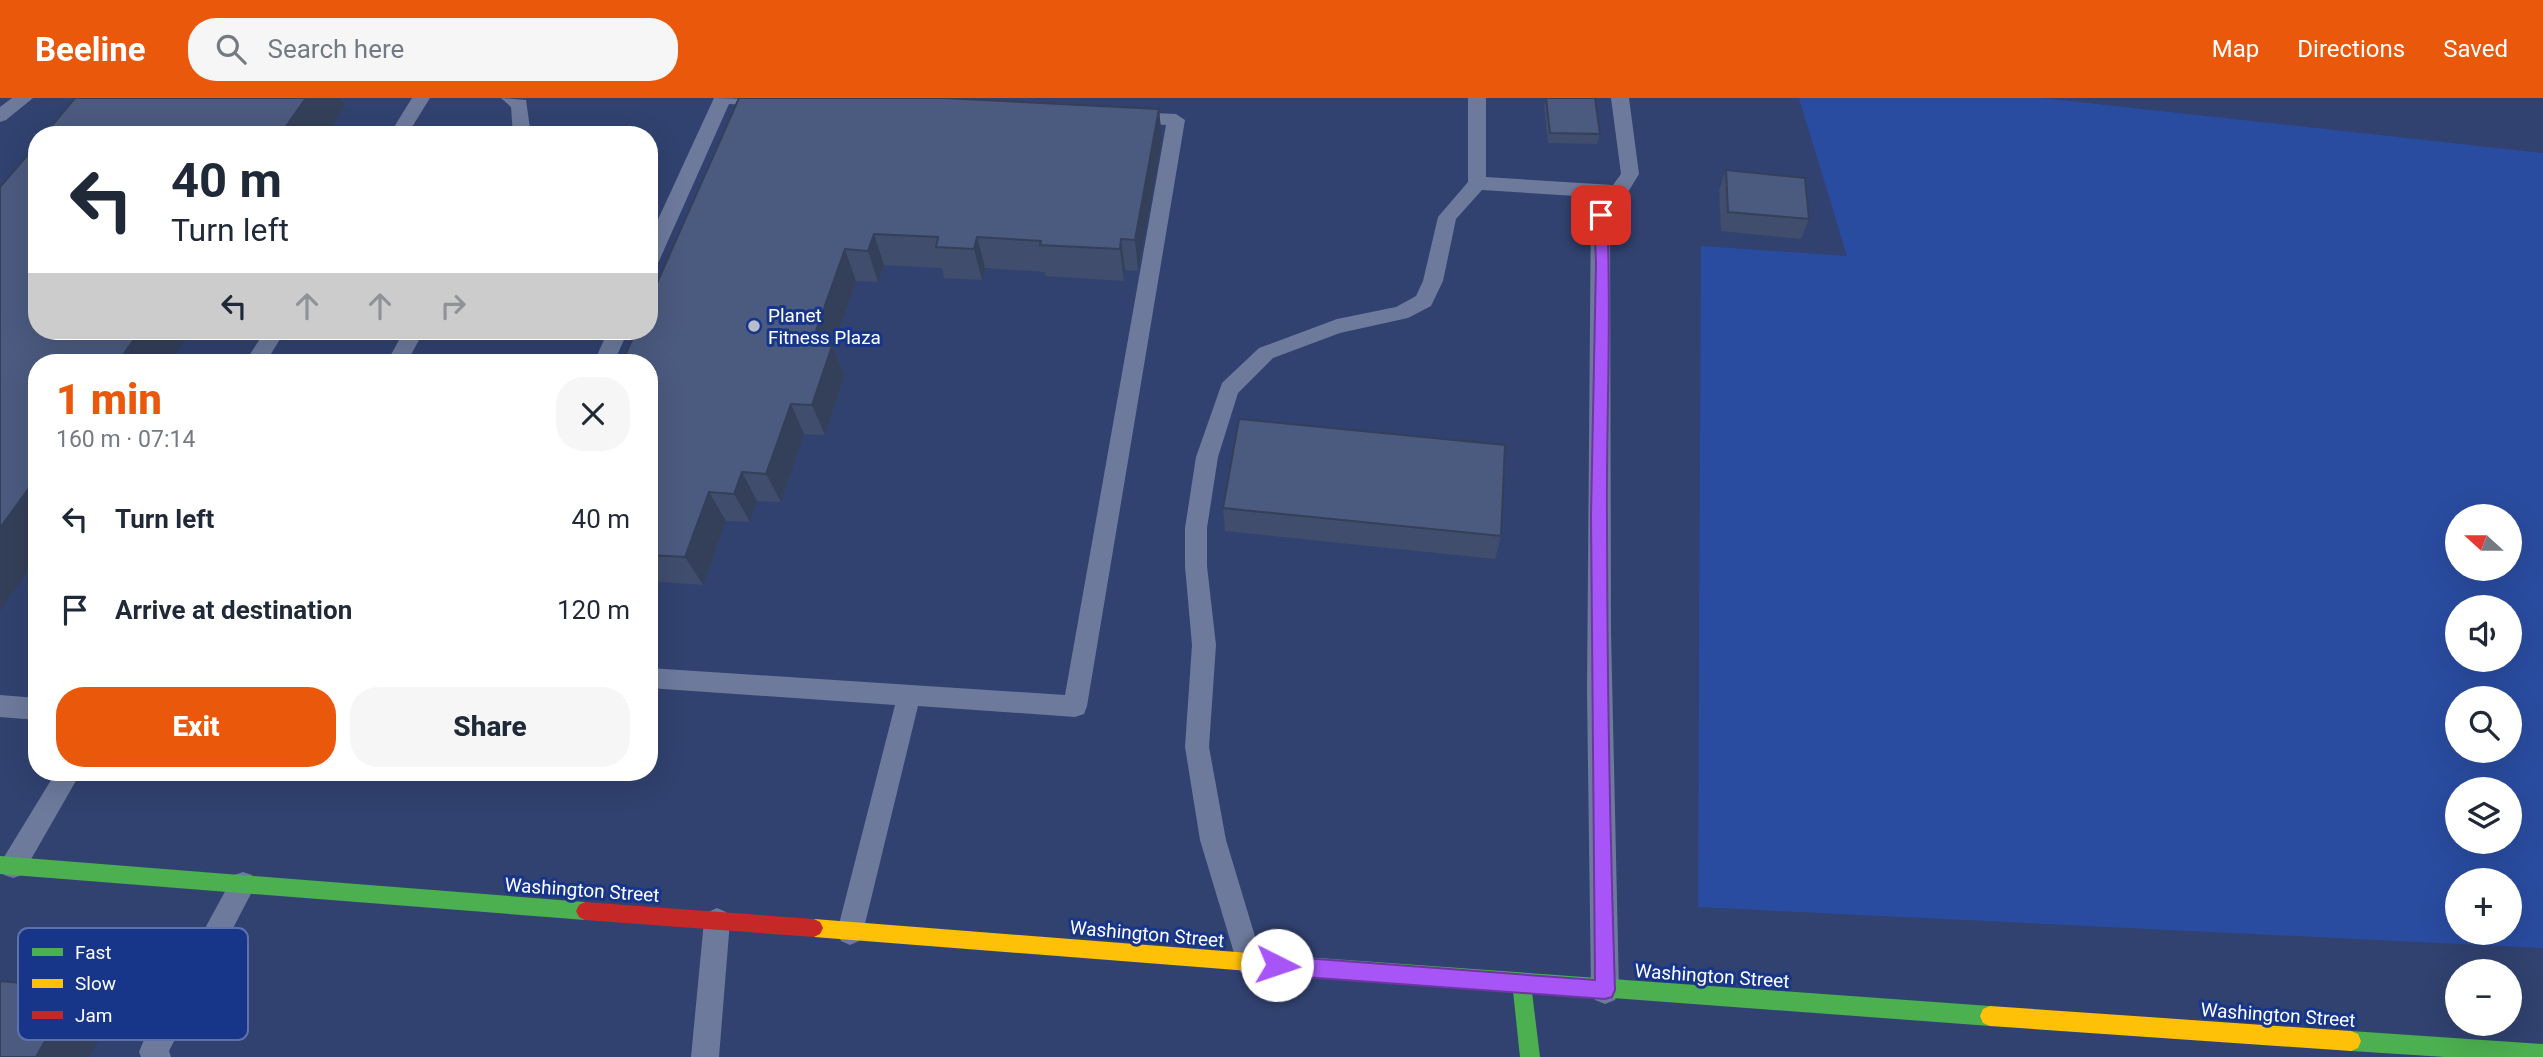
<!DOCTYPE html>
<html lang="en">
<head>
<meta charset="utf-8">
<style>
  body { margin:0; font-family:Roboto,sans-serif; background:#f6f6f7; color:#1f2937; height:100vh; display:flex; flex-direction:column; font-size:26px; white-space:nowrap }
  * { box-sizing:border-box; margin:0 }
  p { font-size:23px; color:#747a83 }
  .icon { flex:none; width:38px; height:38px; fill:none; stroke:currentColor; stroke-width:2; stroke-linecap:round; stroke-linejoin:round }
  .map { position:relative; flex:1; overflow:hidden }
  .panel { position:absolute; left:28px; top:256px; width:630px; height:427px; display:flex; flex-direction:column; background:#fff; border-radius:28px; box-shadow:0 7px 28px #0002 }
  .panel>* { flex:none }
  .hud { position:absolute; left:28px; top:28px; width:630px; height:214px; border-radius:28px; box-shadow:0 7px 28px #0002; background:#fff; color:#1f2937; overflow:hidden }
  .needle { width:46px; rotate:291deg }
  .controls { position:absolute; left:2445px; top:406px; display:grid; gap:14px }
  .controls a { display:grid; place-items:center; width:77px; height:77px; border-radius:50%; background:#fff; box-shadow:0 7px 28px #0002; font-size:35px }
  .pin { position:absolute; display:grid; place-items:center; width:60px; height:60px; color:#fff; margin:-30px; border-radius:14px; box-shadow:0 4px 10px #0006 }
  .me { position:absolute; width:77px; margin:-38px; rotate:94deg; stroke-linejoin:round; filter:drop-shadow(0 0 5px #0008) }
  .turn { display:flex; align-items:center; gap:24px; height:147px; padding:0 28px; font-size:32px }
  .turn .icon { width:91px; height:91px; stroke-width:2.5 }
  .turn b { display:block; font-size:49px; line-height:60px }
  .lanes { display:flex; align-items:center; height:66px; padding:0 28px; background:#0003; justify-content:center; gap:35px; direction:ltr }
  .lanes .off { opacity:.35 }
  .round { display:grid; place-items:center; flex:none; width:74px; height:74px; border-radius:28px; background:#f6f6f7 }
  .head { display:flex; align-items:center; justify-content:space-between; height:119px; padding:0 28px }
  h1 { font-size:42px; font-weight:800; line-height:52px; color:#ea580c }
  .button { display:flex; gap:14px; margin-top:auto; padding:14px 28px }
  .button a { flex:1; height:80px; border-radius:28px; background:#ea580c; color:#fff; font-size:28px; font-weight:800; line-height:80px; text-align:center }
  .button a+a { background:#f6f6f7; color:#1f2937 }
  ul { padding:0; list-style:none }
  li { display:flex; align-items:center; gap:21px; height:91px; padding:0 28px }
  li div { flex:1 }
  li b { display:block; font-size:26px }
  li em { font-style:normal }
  header { display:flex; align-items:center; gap:42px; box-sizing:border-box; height:98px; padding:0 35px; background:#ea580c; color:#fff }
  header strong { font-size:33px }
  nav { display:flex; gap:38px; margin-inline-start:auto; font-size:24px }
  .search { width:490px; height:63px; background:#f6f6f7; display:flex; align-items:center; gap:18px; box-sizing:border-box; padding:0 24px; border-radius:28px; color:#747a83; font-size:26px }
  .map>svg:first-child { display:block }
  .green { fill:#2a4ca0; fill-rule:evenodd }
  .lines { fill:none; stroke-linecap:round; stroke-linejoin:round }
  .lane { fill:#6d7a9c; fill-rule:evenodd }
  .fast { fill:#4caf50; fill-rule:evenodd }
  .slow { fill:#ffc107; fill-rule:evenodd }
  .jam { fill:#c62828; fill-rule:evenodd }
  .wall { fill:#404d6d }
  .shaded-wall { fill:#343f59 }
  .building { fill:#4b5a7f; stroke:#343f59; stroke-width:2 }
  .route { fill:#a855f7; stroke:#6d37a1; stroke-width:2 }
  .poi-dot { fill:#b7bdcd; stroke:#17368a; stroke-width:2.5 }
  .labels { text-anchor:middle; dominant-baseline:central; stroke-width:6; stroke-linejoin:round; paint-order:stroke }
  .poi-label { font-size:19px; fill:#fff; stroke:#17368a; text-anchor:start }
  .street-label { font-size:19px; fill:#fff; stroke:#17368a }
  .key { fill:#17368a; stroke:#5d72ad; stroke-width:2 }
  .key-label { font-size:19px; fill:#fff }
</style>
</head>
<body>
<header>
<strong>Beeline</strong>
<div class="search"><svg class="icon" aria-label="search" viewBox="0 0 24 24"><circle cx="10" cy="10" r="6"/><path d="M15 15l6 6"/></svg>Search here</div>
<nav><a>Map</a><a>Directions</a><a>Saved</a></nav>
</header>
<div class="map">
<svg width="2543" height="959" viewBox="0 0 2543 959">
  <rect width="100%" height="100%" fill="#314270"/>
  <!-- green -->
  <path class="green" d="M1799 0H2042L2543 55V850L1698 809 1701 148 1847 158ZM2457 418H2510V471H2457ZM2457 509H2510V562H2457ZM2457 600H2510V653H2457ZM2457 691H2510V744H2457ZM2510 782V835H2457V782Z"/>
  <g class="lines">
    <!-- lane -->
    <path class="lane" d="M12 0H33L6 22 0 24V9Z
      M412 0H430L407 37H389Z
      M501 0 526 2 531 37H513L511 9Z
      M714 0 777 2 768 8 729 6 659 163 656 168 649 170V141Z
      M1468 0H1486V79L1613 87 1621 76 1611 0H1629L1639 76 1625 99 1610 100 1611 534 1619 892 1615 902 1605 906 1595 902 1591 892 1587 594 1591 99 1482 92 1456 121 1443 183 1431 208 1408 220 1340 235 1273 260 1238 295 1218 359 1207 430V468L1216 547 1209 649 1226 742 1263 865 1260 874 1250 878 1240 874 1237 865 1200 742 1185 649 1192 547 1185 468V430L1196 359 1222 285 1259 250 1337 221 1396 209 1416 198 1423 183 1438 119 1468 84Z
      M1131 14 1176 16 1185 22 1087 608 1084 616 1075 619 918 608 863 834 859 843 850 847 841 843 837 834 895 607 649 590V570L1065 597 1166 27 1125 24 1122 20Z
      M265 233H285L266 264H245Z
      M404 233H424L407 264H387Z
      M608 233H628L614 264H594Z
      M0 597 37 600V622L0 619Z
      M56 674H81L22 777 13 780 4 777 0 768 4 759Z
      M243 774 252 777 256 786 169 953 171 959H141L139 954 143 944 234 777Z
      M717 810 726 814 730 823 719 959H691L704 823 708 814Z"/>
    <!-- fast -->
    <path class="fast" d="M0 758 585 804 591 807 594 813 591 819 585 822 0 776Z
      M1262 856 1990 908 1997 911 2000 918 1997 925 1990 928 1532 894 1540 959H1520L1513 893 1262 874 1255 872 1253 865 1255 858Z
      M2351 933 2543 946V959H2445L2351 953 2344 950 2341 943 2344 936Z"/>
    <!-- slow -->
    <path class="slow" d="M814 821 1262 856 1269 858 1271 865 1269 872 1262 874 814 839 808 836 805 830 808 824Z
      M1990 908 2351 933 2358 936 2361 943 2358 950 2351 953 1990 928 1983 925 1980 918 1983 911Z"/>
    <!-- jam -->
    <path class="jam" d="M585 804 814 821 820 824 823 830 820 836 814 839 585 822 579 819 576 813 579 807Z"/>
  </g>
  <!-- wall -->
  <path class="wall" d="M1546 0H1595L1600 36 1597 46 1548 45 1544 8Z
    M1159 11 1162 43 1138 173 1125 172 1124 183 1046 178 1045 174 985 170 982 182 944 180 942 170 884 167 878 184 856 183 833 249 844 278 825 337 804 336 781 404 757 403 750 424 726 423 703 487 649 483V264L636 233Z
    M1726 72 1809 121 1801 141 1721 133 1719 92Z
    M1223 410 1501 438 1495 461 1225 433Z"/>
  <!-- shaded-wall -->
  <path class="shaded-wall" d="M306 0H340L345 8 325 37H280Z
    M1159 11 1162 43 1138 173 1135 142Z
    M874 136 884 167 878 184 868 153Z
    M977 139 985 170 982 182 974 151Z
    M1121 141 1125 172 1124 183 1120 151Z
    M845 151 856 183 833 249 844 278 825 337 812 307 811 247Z
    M140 233H191L170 264H118Z
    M791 306 804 336 781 404 766 376Z
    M742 374 757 403 750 424 734 396Z
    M37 379V459L0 513V430Z
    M709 394 726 423 703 487 685 459Z
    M75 890 118 907 89 959H36Z"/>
  <!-- building -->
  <path class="building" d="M75 0H306L280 37H44Z
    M739 0H943L1159 11 1135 142 1121 141 1120 151 1040 147 1041 143 977 139 974 151 936 149 938 139 874 136 868 153 845 151 811 247 832 248 812 307 791 306 766 376 742 374 734 396 709 394 685 459 649 457V264H622L636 233H649V203Z
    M1546 0H1595L1600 36 1550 35Z
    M37 46V233H140L118 264H37V379L0 430V89Z
    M1726 72 1805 80 1809 121 1728 114Z
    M1239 321 1505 347 1501 438 1223 410Z
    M0 883 75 890 36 959H0Z"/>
  <!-- route -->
  <path class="route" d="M1601 112 1607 117C1612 218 1606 319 1607 419 1607 577 1610 734 1615 892L1612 899 1605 901 1277 877 1270 874 1268 867 1270 861 1277 858 1595 882 1591 417 1596 165 1594 117Z"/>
  <!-- markers -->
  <circle class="poi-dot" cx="754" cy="228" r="7"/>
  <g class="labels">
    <!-- poi labels -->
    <g class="poi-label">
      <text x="768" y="217">Planet<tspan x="768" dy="22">Fitness Plaza</tspan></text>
    </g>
    <!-- street labels -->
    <g class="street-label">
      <text transform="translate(582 792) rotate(4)">Washington Street</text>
      <text transform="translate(1147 836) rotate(5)">Washington Street</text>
      <text transform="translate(1712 878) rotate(4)">Washington Street</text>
      <text transform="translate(2278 917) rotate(4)">Washington Street</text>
    </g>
  </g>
  <!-- legend -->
  <rect x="18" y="830" width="230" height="112" rx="10" class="key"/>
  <rect x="32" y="850" width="31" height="8" fill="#4caf50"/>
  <rect x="32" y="881" width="31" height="9" fill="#ffc107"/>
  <rect x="32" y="913" width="31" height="8" fill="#c62828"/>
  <g class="key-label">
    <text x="75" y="861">Fast</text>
    <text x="75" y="892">Slow</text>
    <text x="75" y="924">Jam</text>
  </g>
</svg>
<div class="controls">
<a><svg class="needle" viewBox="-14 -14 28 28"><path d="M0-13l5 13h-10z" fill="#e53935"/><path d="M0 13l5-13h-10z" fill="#747a83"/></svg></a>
<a><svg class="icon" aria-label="sound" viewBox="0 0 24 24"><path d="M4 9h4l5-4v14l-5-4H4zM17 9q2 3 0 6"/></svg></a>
<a><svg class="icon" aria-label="search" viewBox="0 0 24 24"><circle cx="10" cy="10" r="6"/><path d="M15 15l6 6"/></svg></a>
<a><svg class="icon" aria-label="layers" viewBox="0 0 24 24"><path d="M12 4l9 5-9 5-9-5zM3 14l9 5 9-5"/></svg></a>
<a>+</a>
<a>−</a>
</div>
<div class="pin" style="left:1601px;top:117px;background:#d93025"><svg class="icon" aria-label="arrive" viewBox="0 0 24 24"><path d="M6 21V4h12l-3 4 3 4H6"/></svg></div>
<svg class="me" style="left:1277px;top:867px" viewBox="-20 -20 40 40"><circle r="19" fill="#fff"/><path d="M0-13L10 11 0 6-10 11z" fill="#a855f7"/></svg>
<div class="hud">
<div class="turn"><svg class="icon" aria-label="left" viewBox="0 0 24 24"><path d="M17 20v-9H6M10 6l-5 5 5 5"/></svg><div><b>40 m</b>Turn left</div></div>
<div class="lanes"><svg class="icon" aria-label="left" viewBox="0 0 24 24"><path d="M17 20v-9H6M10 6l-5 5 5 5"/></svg><svg class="icon off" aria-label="ahead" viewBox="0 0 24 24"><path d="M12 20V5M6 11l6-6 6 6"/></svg><svg class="icon off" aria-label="ahead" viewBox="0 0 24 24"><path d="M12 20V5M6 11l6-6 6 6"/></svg><svg class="icon off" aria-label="right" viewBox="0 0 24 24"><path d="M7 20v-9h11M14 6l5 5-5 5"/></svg></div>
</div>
<section class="panel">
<div class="head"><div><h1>1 min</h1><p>160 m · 07:14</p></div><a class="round"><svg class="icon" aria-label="close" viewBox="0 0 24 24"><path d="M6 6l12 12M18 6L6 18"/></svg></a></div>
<ul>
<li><svg class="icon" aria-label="left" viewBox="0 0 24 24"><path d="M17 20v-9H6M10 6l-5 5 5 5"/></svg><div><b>Turn left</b></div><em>40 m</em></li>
<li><svg class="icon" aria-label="arrive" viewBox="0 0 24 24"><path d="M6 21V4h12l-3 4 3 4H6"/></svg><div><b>Arrive at destination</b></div><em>120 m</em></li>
</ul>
<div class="button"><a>Exit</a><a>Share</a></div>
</section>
</div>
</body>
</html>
